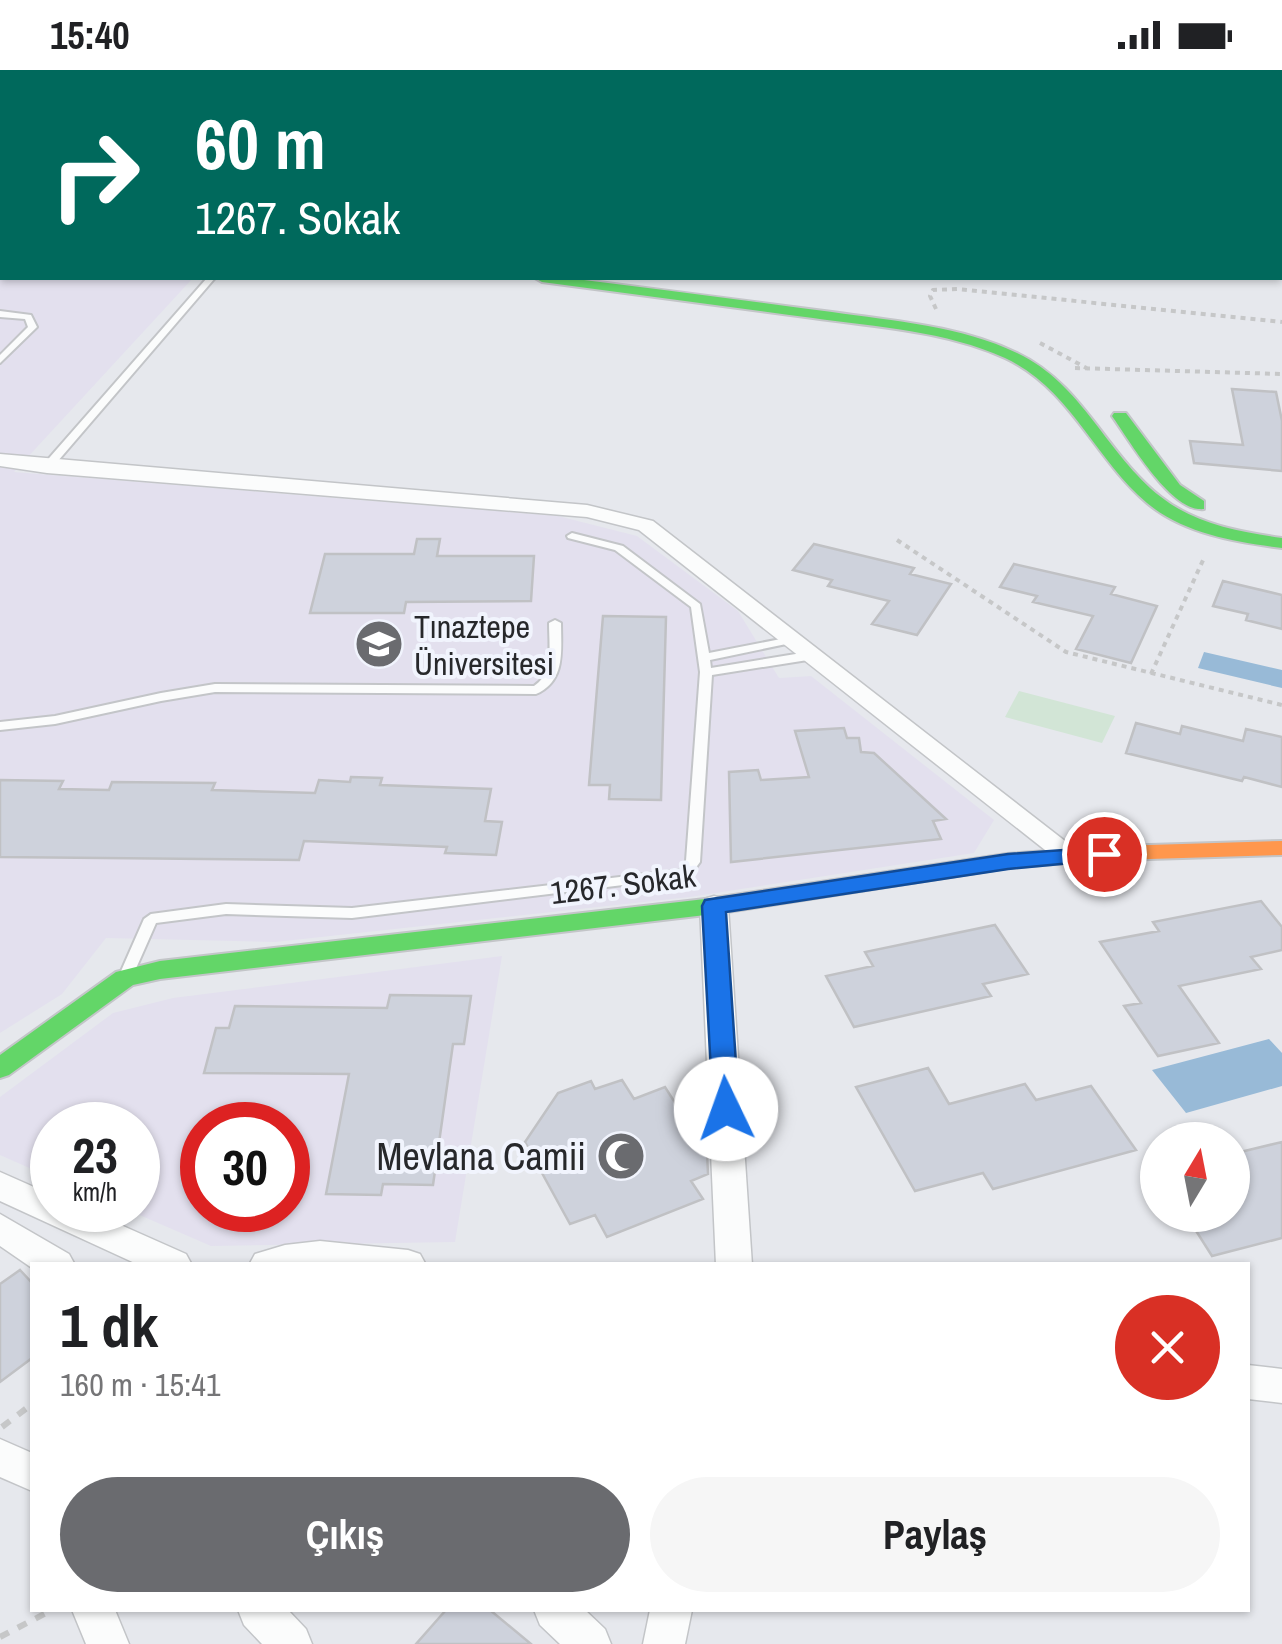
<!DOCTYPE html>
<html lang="tr">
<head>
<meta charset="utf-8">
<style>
  body { margin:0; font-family:"Archivo Narrow",sans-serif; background:#f6f6f6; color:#202124; height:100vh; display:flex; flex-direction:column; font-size:38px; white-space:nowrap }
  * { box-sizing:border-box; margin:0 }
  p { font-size:32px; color:#757577 }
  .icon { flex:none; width:55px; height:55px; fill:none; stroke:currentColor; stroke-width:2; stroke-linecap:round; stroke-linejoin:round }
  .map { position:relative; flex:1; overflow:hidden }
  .details { position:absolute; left:30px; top:1192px; width:1220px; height:350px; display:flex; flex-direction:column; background:#fff; border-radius:0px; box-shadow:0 2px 8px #0004 }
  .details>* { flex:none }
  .guide { position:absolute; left:0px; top:0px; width:1282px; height:210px; box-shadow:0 2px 8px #0004; background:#00695c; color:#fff; overflow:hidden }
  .needle { width:65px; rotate:10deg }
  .fabs { position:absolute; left:1140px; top:1052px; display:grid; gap:20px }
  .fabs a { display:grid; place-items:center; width:110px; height:110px; border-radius:50%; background:#fff; box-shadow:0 2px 8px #0004; font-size:50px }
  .speed { position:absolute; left:30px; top:1032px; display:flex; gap:20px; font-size:50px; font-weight:700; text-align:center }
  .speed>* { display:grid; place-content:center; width:130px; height:130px; border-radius:50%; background:#fff; box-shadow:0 2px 8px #0004; line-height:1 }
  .speed small { font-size:25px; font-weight:400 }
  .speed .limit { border:15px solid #d22; background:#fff; color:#111 }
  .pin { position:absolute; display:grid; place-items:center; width:85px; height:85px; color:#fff; margin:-42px; border:5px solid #fff; border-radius:50%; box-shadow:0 2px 10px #0007 }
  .me { position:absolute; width:110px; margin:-55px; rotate:357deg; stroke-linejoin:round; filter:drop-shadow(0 0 8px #0008) }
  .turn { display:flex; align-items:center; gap:35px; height:210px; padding:0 30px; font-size:45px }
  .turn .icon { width:130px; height:130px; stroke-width:2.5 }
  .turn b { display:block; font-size:70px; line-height:85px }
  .round { display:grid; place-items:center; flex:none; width:105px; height:105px; border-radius:52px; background:#f6f6f6 }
  .summary { display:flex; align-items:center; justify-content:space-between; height:170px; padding:0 30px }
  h1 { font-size:60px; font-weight:700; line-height:75px }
  .primary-button { display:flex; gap:20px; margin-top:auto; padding:20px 30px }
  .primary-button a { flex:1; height:115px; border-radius:60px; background:#6a6b6f; color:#fff; font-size:40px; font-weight:700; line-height:115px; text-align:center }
  .primary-button a+a { background:#f6f6f6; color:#202124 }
  .status { display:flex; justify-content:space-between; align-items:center; height:70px; padding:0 50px; background:#fff; direction:ltr }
  .status svg { height:28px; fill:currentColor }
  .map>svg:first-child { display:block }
  .education { fill:#e3e0ee; fill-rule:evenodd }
  .green { fill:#d2e5d6 }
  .water { fill:#98bad7 }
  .building { fill:#ced2dc; stroke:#c0c1c4; stroke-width:2.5 }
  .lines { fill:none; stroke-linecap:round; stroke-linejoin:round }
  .lane-casing { stroke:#c3c5c8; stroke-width:4 }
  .street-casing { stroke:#c3c5c8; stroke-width:3 }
  .fast-casing { stroke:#c3c5c8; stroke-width:4 }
  .slow-casing { stroke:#c3c5c8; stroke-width:4 }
  .path-far1 { stroke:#c6c7c8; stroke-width:4; stroke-dasharray:5 5; stroke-linecap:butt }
  .path { stroke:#c6c7c8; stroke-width:6; stroke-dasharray:10 10; stroke-linecap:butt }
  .lane { fill:#fbfcfc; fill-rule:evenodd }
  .street { fill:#fbfcfc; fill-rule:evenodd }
  .fast { fill:#63d668; fill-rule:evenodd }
  .slow { fill:#ff974d; fill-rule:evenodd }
  .route { fill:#1a73e8; stroke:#114b97; stroke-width:2.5 }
  .labels { text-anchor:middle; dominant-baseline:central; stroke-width:8; stroke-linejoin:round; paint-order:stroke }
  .poi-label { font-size:32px; fill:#27282b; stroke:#f1f4fd; text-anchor:start }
  .street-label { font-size:32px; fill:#27282b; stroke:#f1f4fd }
  .near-poi-label { font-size:38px; fill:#27282b; stroke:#f1f4fd; text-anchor:end }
</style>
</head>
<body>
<div class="status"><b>15:40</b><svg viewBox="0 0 49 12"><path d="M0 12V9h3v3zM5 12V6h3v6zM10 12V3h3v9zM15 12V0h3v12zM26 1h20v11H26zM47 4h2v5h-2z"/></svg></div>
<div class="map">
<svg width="1282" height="1574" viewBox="0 0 1282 1574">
  <rect width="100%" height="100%" fill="#e6e8ed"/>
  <!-- education -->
  <path class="education" d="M0 160 2 208H193L14 402 558 446 637 466 738 541 779 608 811 606 994 750 974 783 690 827 275 872 106 868 62 924 0 963Z
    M502 886 455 1172 211 1176 128 1140H138V1055H52V1108L0 1085V1027L113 943 173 928ZM202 1055H288V1140H202Z"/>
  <!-- green -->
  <path class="green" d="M1019 621 1115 646 1102 673 1005 647Z"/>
  <!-- water -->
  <path class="water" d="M1204 582 1282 600V618L1198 598Z
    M1269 969 1282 983V1016L1186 1043 1152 1000Z"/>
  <!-- building -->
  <path class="building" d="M1232 319 1276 322 1282 351V401L1194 393 1190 371 1243 375Z
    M417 469H440L437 486H534L531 531 406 532 404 543H310L325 484H414Z
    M814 474 914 498 910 504 951 514 917 565 872 554 889 531 828 516 832 510 793 500Z
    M1014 494 1115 517 1111 524 1157 536 1131 593 1076 579 1093 546 1033 532 1037 526 1000 517Z
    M1223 511 1282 525V559L1246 550 1248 544 1213 536Z
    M603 546 666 547 661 730 609 729 610 715H589Z
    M1136 653 1180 664 1182 656 1243 671 1246 659 1282 667V717L1244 707 1242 711 1126 683Z
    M844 658 847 668H859L861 682 874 683 946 749 933 751 941 769 731 792 729 702 758 700 761 710 809 707 795 661Z
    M351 707 382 708 380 715 491 719 485 751 502 752 496 785 445 783 447 777 304 771 299 790 0 787V710L63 711 59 719 109 720 112 712 215 713 212 720 315 723 319 710 350 712Z
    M1261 831 1282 857V880L1251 887 1261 899 1179 916 1219 973 1158 986 1124 936 1141 933 1100 872 1159 861 1153 852Z
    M995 855 1028 904 983 914 991 926 854 957 826 906 873 896 865 882Z
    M390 925 471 926 464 974H453L433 1115 383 1114 381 1125 326 1124 349 1004 204 1003 216 958H229L235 936 387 938Z
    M928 998 949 1034 1025 1014 1036 1030 1091 1016 1136 1080 993 1119 983 1103 915 1121 856 1017Z
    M622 1010 634 1029 665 1017 707 1083 708 1104 691 1111 703 1129 607 1167 595 1145 570 1154 525 1072 558 1023 591 1011 595 1019Z
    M1282 1072V1168L1212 1186 1186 1145H1232V1084Z
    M20 1200 32 1213V1288L0 1312V1214Z
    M446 1540H490L531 1574H416Z"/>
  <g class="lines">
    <!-- lane casing -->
    <g class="lane-casing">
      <path id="lane" d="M0 132H2V137H0Z
        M207 208H215L51 399H43V395Z
        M0 241 31 245 37 257 0 293V285L28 257 25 249 0 247Z
        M572 463 623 476 700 534 709 583 796 566 802 569 796 572 710 590 711 598 814 581 820 585 814 589 712 605 700 792 689 807 352 848 226 844 156 853 130 912H120L118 908 144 849 151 844 226 834 352 838 680 800 686 791 700 602 691 537 615 480 568 468 567 466Z
        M555 550 561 553C561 580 566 611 536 624L215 622 161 631 55 654 0 660V652L55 646 161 623 215 614 534 616C554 603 549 575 549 553Z"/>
    </g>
    <!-- street casing -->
    <g class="street-casing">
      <path id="street" d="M0 384 587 435 653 451 1083 785 1079 791H1059L639 460 587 447 47 403 0 396Z
        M714 826 724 829 728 836 752 1195H716L700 836 704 829Z
        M0 1102 52 1125V1140H87L186 1184 192 1195H139L0 1131Z
        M0 1144 69 1184 75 1195 32 1198 0 1176Z
        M320 1171 408 1180 420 1184 426 1195H249L255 1184 285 1175Z
        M1248 1295 1282 1299V1333L1248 1329Z
        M0 1369 32 1383V1421L0 1407Z
        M72 1540H115L129 1574H86Z
        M238 1540H288L306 1559 312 1574H262L244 1555Z
        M534 1540H585L605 1559 611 1574H560L540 1555Z
        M650 1540H692L685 1574H643Z"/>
    </g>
    <!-- fast casing -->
    <g class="fast-casing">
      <path id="fast" d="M0 151H2V159H0Z
        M535 208H568C656 219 744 230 832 242 894 251 961 256 1017 283 1083 314 1106 384 1161 427 1195 454 1240 462 1282 468V478C1236 472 1184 464 1147 433 1094 388 1071 319 1005 288 946 261 877 257 813 248 723 236 632 224 542 212Z
        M1114 343H1126L1180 415 1204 431V439C1171 443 1130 371 1112 346Z
        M1117 776 1125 778 1128 783 1125 788 1007 798 714 844 160 909 133 915 9 1005 0 1008V985L116 902 160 891 714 828 1007 784Z"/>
    </g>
    <!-- slow casing -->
    <g class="slow-casing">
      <path id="slow" d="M1282 771V785L1117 790 1106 783 1117 776Z"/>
    </g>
    <!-- path-far1 -->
    <path class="path-far1" d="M936 239 930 226 933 220 957 219 1282 252
      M1040 273 1092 301
      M1075 298 1282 304
      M897 470 1066 582 1282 635
      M1151 604 1204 488"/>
    <!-- path -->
    <path class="path" d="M2 1357 32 1334
      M0 1567 52 1540"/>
    <!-- lane -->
    <use href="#lane" class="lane"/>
    <!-- street -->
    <use href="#street" class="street"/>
    <!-- fast -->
    <use href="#fast" class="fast"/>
    <!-- slow -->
    <use href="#slow" class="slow"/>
  </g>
  <!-- route -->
  <path class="route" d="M1104 777 1116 784 1113 789 1008 799 726 842 739 1039 735 1047 726 1050 717 1047 713 1039 702 836 705 830 1008 784Z"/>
  <!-- icons -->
  <defs>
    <g id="university-disc" transform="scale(2.5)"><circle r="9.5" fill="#6a6b6f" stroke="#f1f4fd"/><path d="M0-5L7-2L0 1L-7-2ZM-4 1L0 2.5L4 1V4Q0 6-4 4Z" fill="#fff"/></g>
    <g id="mosque-disc" transform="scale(2.5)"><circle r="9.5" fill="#6a6b6f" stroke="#f1f4fd"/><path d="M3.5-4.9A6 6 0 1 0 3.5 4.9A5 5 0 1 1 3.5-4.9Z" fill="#fff"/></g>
  </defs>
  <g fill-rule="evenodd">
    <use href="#university-disc" x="379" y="574"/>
    <use href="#mosque-disc" x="621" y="1086"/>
  </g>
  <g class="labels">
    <!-- poi labels -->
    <g class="poi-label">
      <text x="414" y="556">Tınaztepe<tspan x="414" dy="37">Üniversitesi</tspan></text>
    </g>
    <!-- street labels -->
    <g class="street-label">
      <text transform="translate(623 814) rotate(-7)">1267. Sokak</text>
    </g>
    <!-- near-poi labels -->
    <g class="near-poi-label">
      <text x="586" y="1086">Mevlana Camii</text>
    </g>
  </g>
</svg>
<div class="fabs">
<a><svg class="needle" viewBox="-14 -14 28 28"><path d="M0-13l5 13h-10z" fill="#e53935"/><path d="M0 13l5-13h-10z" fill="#757577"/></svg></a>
</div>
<div class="speed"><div>23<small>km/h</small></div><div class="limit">30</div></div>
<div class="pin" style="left:1104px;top:784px;background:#d93025"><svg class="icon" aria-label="arrive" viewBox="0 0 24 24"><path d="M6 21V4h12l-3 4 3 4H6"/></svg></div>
<svg class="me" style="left:726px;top:1039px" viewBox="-20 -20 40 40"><circle r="19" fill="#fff"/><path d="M0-13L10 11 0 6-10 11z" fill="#1a73e8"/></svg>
<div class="guide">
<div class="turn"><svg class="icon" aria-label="right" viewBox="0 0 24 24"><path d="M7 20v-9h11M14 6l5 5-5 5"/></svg><div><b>60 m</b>1267. Sokak</div></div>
</div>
<section class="details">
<div class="summary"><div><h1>1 dk</h1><p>160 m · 15:41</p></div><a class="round" style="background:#d93025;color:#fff"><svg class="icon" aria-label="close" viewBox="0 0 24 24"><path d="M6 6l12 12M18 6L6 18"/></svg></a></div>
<div class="primary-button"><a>Çıkış</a><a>Paylaş</a></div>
</section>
</div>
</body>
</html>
